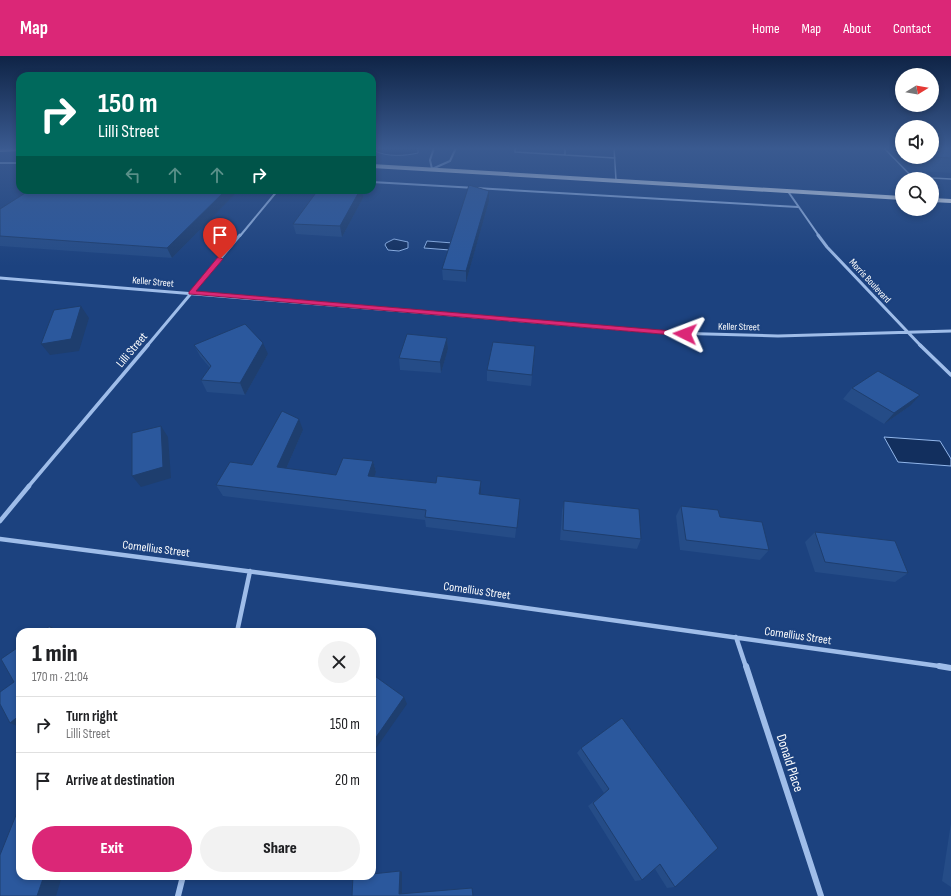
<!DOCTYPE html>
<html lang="en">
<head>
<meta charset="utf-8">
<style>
  body { margin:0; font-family:"Sofia Sans Condensed",sans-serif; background:#f2f2f2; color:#202124; height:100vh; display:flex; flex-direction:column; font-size:15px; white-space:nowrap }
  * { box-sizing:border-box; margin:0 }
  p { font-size:13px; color:#757577 }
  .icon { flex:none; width:22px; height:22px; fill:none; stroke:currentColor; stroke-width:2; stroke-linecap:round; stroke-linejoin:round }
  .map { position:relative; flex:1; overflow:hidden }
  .panel { position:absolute; left:16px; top:572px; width:360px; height:252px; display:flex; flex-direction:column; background:#fff; border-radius:12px; box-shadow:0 2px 6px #0003 }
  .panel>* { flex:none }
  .guide { position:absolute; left:16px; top:16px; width:360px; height:122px; border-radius:12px; box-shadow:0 2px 6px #0003; background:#00695c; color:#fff; overflow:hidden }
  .needle { width:26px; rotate:79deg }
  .controls { position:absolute; left:895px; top:12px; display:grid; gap:8px }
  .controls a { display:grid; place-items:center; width:44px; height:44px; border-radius:50%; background:#fff; box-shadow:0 2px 6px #0003; font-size:20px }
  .pin { position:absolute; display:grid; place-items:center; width:34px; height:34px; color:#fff; margin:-41px -17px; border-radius:50% 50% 50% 0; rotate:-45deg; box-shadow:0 0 4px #0007 }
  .pin .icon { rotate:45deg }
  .me { position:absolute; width:44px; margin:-22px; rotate:273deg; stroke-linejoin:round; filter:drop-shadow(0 0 3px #0008) }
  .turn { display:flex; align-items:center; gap:14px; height:84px; padding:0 16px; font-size:18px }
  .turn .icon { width:52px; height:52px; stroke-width:2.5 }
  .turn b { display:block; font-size:28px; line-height:34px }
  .lanes { display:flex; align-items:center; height:38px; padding:0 16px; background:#0003; justify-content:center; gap:20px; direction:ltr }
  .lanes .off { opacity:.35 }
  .round { display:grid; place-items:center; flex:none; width:42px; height:42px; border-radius:21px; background:#f2f2f2 }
  .summary { display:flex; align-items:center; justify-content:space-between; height:68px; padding:0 16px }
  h1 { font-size:24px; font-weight:800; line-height:30px }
  .primary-button { display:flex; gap:8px; margin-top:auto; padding:8px 16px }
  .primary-button a { flex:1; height:46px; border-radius:24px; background:#db2777; color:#fff; font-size:16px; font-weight:800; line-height:46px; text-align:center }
  .primary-button a+a { background:#f2f2f2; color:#202124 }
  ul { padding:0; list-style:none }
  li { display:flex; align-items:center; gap:12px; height:56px; padding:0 16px; border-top:1px solid #e0e0e0 }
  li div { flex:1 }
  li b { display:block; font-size:15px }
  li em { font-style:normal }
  header { display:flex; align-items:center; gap:24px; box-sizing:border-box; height:56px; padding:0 20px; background:#db2777; color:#fff }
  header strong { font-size:19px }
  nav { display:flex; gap:22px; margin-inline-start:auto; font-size:14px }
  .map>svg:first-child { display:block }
  .water { fill:#122f5e; stroke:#92b7eb }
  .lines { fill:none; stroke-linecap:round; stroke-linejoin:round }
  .service { stroke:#9fbde9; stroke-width:1.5 }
  .minor-far4 { stroke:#9fbde9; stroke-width:2 }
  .minor-far3 { stroke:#9fbde9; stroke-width:3 }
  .minor-far2 { stroke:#9fbde9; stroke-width:3.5 }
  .minor-far1 { stroke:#9fbde9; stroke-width:4.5 }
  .minor { stroke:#9fbde9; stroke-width:6 }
  .trunk { fill:#f0f6fe; fill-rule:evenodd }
  .wall { fill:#254c87 }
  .shaded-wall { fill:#1e3e6e }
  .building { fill:#2b589d; stroke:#1e3e6e }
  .route { fill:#db2777; stroke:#8e194d }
  .labels { text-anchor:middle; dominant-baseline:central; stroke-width:4; stroke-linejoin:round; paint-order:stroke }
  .far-street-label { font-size:10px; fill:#fff; stroke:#1c427f }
  .street-label { font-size:12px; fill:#fff; stroke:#1c427f }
  .near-street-label { font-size:14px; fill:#fff; stroke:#1c427f }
</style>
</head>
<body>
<header>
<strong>Map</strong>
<nav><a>Home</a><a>Map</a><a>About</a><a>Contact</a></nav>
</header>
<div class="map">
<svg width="951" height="840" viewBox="0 0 951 840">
  <rect width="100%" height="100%" fill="#1c427f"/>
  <!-- water -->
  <path class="water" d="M376 92H418V97C405 100 387 101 375 95Z
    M394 183 408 186V192L399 195 388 194 385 189 386 187Z
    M427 185 453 187 450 194 424 192Z
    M884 381 940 385 951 403V410L898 406Z"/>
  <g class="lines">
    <!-- service -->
    <path class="service" d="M515 92V96L615 102
      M565 92V99
      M614 92 616 124
      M882 92 885 93 914 123
      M913 121 951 123"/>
    <!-- minor-far4 -->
    <path class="minor-far4" d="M434 92 430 104 432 113 450 105 456 92
      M0 107H20
      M372 126 798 151
      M787 134 819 180
      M240 180 278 134"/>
    <!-- minor-far3 -->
    <path class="minor-far3" d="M818 179 827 191 921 290
      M0 222 670 277 778 280 951 275
      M147 290 240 179"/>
    <!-- minor-far2 -->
    <path class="minor-far2" d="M920 289 951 319
      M28 431 148 289"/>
    <!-- minor-far1 -->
    <path class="minor-far1" d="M0 465 29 430
      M0 483 476 545 946 611
      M237 576 250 515
      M736 581 746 611"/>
    <!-- minor -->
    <path class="minor" d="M746 610 821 840
      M939 610 951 612
      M178 840 183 820"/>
    <!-- trunk -->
    <path class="trunk" d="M0 92H20V95L0 96Z
      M372 108 902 140V144L372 112Z
      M932 142 951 143V147L932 146Z"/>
  </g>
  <!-- wall -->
  <path class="wall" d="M897 92H902V98Z
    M951 92V117L919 115 905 101H932Z
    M239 134 172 202 0 190V153Z
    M363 142 342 181 296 178 293 168Z
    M489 145 466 226 443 224 442 213Z
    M447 282 448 293 441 317 400 314 399 302Z
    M194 289 268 298 245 339 207 336 201 324 210 312 200 300Z
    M535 290 531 330 487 325V314Z
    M852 332 910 350 884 368 843 343Z
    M303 374 286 413 336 419 373 405 376 416 374 420 436 427 481 425V438L520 443 515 482 426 471 425 464 223 440 216 429 252 409Z
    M564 445 641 483 637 493 560 484 562 455Z
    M681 450 720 461 769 494 760 504 680 494 676 460Z
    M815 476 908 517 895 526 815 516 805 486Z
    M581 692 675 831 667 832 655 813 642 824 635 825 588 750 604 737 577 697Z
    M951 767V831L942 825Z"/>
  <!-- shaded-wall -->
  <path class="shaded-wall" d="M226 134H239L172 202 167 192Z
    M360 134H362L363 142 342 181 340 170Z
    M489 135V145L466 226V215Z
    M81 250 89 262 79 295 50 299 41 288Z
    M447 282 448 293 441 317 440 306Z
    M263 287 268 298 245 339 240 327Z
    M920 339 910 350 884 368 894 357Z
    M299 363 303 374 282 422 277 411Z
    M161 370 168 381 171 422 141 431 132 420Z
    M373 405 376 416 371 430 368 420Z
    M481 425V436L479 448V438Z
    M50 570 59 576H53Z
    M404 641 407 648 372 698V687Z
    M20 659V671L10 667Z
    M400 815 402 816V839L399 838Z
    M44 820H62L56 840H37Z"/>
  <!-- building -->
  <path class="building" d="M932 92H951V102L932 101Z
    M469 129 489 135 466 215 442 213Z
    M30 134H226L167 192 0 180V153Z
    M318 134H360L340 170 293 168Z
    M81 250 71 283 41 288 54 254Z
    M245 268 263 287 240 327 201 324 211 310 194 289Z
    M407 278 447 282 440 306 399 302Z
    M493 286 535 290 532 319 487 314Z
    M878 315 920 339 894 357 852 332Z
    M282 355 299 363 277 411 336 419 343 402 373 405 368 420 436 427 437 420 481 425 479 438 520 443 517 472 425 461 426 454 216 429 230 406 252 409Z
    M161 370 163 411 132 420V377Z
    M564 445 639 453 641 483 563 474Z
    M681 450 718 454 720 461 762 466 769 494 686 484Z
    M815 476 895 485 908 517 825 506Z
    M50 570 53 576H41Z
    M20 590V659L10 667 0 648V636L14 626 1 603Z
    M372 618 404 641 372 687Z
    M622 662 718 792 675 831 660 808 642 824 593 747 609 733 581 692Z
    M20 753V820H44L37 840H0V799L18 754Z
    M400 815 399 838 472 832 473 840H352L353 820H372V818Z"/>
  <!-- sky -->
  <linearGradient id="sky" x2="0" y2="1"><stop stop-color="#0f2446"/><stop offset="0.44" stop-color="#3a5a90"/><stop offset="1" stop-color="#3a5a90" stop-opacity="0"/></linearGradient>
  <rect width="951" height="210" fill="url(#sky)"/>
  <!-- route -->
  <path class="route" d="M218 201 223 203 196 235 685 276 689 278 685 280 189 238V236Z"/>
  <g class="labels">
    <!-- far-street labels -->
    <g class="far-street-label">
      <text transform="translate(870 225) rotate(47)">Morris Boulevard</text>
      <text transform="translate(153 226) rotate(5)">Keller Street</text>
      <text transform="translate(739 271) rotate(1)">Keller Street</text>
    </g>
    <!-- street labels -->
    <g class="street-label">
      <text transform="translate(132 294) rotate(-50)">Lilli Street</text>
      <text transform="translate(156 493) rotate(7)">Cornellius Street</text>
      <text transform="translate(477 535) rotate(8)">Cornellius Street</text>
      <text transform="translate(798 580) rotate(8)">Cornellius Street</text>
    </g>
    <!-- near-street labels -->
    <g class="near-street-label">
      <text transform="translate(790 707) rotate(72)">Donald Place</text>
    </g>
  </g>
</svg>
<div class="controls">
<a><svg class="needle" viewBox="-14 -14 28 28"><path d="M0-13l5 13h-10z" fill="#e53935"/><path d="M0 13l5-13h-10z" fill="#757577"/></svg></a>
<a><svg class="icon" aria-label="sound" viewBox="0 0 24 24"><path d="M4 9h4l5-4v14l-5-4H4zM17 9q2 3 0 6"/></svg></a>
<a><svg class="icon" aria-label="search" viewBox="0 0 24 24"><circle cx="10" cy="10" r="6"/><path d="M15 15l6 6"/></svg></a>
</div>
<div class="pin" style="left:220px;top:203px;background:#d93025"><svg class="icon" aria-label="arrive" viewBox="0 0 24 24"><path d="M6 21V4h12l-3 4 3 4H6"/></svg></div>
<svg class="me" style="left:685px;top:278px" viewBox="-20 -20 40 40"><path d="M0-17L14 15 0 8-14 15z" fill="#db2777" stroke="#fff" stroke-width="4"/></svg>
<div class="guide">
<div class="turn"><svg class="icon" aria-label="right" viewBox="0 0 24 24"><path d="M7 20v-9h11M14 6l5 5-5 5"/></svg><div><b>150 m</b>Lilli Street</div></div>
<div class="lanes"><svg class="icon off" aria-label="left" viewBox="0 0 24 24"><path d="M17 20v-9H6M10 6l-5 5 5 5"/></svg><svg class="icon off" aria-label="ahead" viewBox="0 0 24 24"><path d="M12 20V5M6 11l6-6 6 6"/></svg><svg class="icon off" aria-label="ahead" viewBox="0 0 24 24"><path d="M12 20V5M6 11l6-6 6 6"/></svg><svg class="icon" aria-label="right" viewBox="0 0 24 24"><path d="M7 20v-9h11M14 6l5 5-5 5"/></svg></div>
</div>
<section class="panel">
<div class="summary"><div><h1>1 min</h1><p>170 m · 21:04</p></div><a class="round"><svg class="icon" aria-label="close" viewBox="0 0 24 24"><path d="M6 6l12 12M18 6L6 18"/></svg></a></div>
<ul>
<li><svg class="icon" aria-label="right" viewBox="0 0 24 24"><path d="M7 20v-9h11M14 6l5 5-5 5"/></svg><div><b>Turn right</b><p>Lilli Street</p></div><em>150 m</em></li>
<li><svg class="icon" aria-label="arrive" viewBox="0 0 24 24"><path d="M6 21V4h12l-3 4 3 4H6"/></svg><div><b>Arrive at destination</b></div><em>20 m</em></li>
</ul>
<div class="primary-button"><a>Exit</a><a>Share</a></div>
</section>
</div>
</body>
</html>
